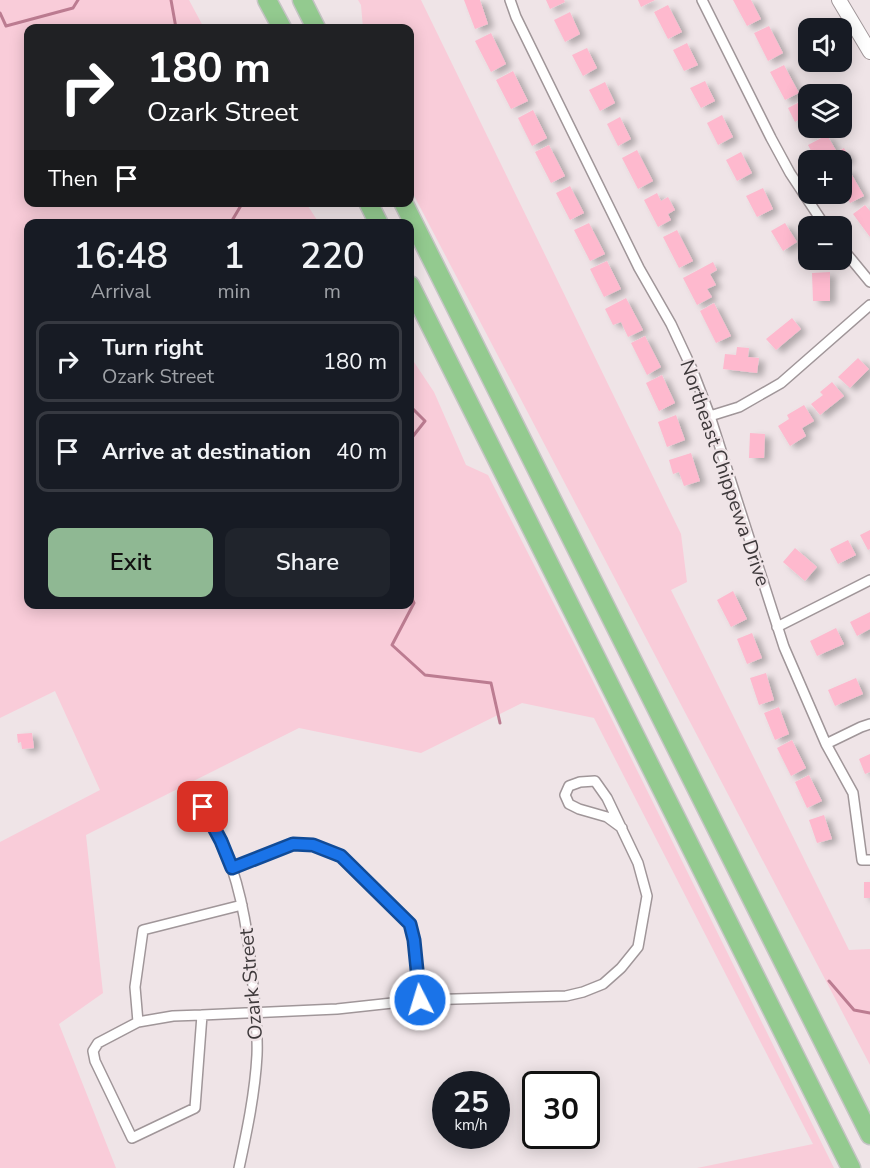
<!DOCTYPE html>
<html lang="en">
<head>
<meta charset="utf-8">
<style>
  body { margin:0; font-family:"Nunito Sans",sans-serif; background:#20242c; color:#f1f3f6; height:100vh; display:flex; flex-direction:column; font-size:22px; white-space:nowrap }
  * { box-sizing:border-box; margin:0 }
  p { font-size:20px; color:#9ea1a6 }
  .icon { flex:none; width:33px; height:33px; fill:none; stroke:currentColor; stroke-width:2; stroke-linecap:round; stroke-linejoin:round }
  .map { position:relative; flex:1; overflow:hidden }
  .sheet { position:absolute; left:24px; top:219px; width:390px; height:390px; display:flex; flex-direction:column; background:#171b24; border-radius:12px; box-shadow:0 3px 15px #0003 }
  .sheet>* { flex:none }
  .top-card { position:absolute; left:24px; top:24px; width:390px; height:183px; border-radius:12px; box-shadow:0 3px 15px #0003; background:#202124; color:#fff; overflow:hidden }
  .fabs { position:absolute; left:798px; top:18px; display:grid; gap:12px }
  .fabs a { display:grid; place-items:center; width:54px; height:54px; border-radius:12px; background:#171b24; box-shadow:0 3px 15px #0003; font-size:30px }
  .speed { position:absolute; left:432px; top:1071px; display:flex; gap:12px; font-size:30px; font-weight:700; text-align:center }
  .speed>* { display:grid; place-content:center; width:78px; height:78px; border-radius:50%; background:#171b24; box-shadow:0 3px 15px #0003; line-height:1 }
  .speed small { font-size:15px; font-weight:400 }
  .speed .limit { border:3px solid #111; border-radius:9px; background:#fff; color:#111 }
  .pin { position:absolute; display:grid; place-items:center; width:51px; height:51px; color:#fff; margin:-26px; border-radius:12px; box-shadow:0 3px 9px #0006 }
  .me { position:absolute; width:66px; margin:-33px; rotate:355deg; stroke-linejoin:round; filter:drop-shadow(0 0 4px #0008) }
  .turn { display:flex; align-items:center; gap:21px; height:126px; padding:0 24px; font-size:27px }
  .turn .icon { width:78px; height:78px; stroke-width:2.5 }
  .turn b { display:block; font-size:42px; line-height:51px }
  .then { display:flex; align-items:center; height:57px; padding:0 24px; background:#0003; gap:12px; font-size:22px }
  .eta { display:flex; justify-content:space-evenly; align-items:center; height:102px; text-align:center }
  .eta b { font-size:36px; font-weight:600; line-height:42px }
  .action { display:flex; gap:12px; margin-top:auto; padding:12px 24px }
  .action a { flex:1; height:69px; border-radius:12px; background:#8fb893; color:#111; font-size:24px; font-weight:600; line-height:69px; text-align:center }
  .action a+a { background:#20242c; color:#f1f3f6 }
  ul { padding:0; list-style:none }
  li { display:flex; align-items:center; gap:18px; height:81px; margin:0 12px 9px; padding:0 12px; border:3px solid #363941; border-radius:12px }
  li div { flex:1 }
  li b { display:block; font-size:22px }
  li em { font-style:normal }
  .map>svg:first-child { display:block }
  .green { fill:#f9ccd9 }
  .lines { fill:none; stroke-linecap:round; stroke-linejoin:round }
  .stream { stroke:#bc7c91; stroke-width:3 }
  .building { fill:#feb9ce; filter:url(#shadow) }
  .street-casing { stroke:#a09699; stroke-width:12 }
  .secondary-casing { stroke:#a09699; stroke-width:16 }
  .highway-casing { stroke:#c5c4c4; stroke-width:21 }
  .street { stroke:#fff; stroke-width:9 }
  .secondary { stroke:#fff; stroke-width:14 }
  .highway { stroke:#93ca8f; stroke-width:18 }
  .route-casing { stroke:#114b97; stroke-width:15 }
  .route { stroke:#1a73e8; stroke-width:10 }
  .labels { text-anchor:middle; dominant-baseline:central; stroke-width:5; stroke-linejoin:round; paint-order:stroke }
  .street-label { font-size:20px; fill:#3e393b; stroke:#efe4e7 }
</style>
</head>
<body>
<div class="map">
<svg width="870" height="1168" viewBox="0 0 870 1168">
  <defs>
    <filter id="shadow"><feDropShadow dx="6" dy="3.5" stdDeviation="3" flood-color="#0004"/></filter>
  </defs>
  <rect width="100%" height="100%" fill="#efe4e7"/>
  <!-- green -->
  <path class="green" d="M0 0H189L204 28H28V202L306 203 319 223 28 224V604H410V356L434 392 466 465 488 475 577 649 834 1168H697L813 1144 594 718 522 703 421 753 299 728 86 835 103 993 59 1024 116 1168H0V842L100 790 55 691 0 718Z
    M358 0H421L681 534 687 582 671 590 849 950 870 949V1065L410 188V28H363L361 5Z"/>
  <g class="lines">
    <!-- stream -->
    <path class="stream" d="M171 0 176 28
      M0 13 6 26 73 8 78 0
      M230 224 243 202
      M410 406 425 421 410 440
      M410 595 414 603 392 645 425 675 491 683 500 723
      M829 981 854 1010 870 1013"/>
  </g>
  <!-- building -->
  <path class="building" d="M464 0H480L488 24 475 29Z
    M546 0H564L565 2 550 9Z
    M638 0H655L641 7Z
    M733 0H751L761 19 747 26Z
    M668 5 682 32 668 39 654 12Z
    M570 12 580 34 565 42 554 20Z
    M769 26 783 53 768 61 754 33Z
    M491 33 506 64 491 72 475 41Z
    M687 43 698 65 684 71 673 50Z
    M587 48 597 68 583 76 572 55Z
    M784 65 799 93 785 100 770 72Z
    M513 71 528 101 511 109 496 80Z
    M705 81 715 101 701 108 690 88Z
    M605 82 615 103 600 111 589 90Z
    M807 98 808 128H822L808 135 800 119 795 122 788 108Z
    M533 110 547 138 532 146 518 118Z
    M722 115 733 137 718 145 707 123Z
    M620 117 631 139 618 146 607 124Z
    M827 135 837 152 844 148 850 159 842 163V160H824L821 155 815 158 808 145Z
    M549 145 565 176 551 183 535 152Z
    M637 150 653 181 638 189 622 158Z
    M741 152 752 173 737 181 726 160Z
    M848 168 864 196 850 203 843 190H842V171Z
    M570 186 584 213 570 220 556 193Z
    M763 188 773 209 757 217 746 196Z
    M657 193 661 201 668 197 675 210 668 214 671 220 658 227 644 200Z
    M865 205 870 211V237L853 214Z
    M589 223 605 254 590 261 574 230Z
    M785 223 797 242 783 251 771 231Z
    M677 230 693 261 679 268 663 237Z
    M607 261 621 289 604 297 590 269Z
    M713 262 717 270 710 274 716 285 707 289 712 297 697 305 683 278Z
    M830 272V301H813L812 273Z
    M626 298 643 330 628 337 621 322 613 325 605 309Z
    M714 303 731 336 716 343 700 311Z
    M792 318 801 329 776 350 766 339Z
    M645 336 661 367 647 375 631 343Z
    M737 347 749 348 748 357 759 358 757 373 723 369 725 354 736 355Z
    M858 358 869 369 850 388 838 377Z
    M662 375 675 403 659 411 646 383Z
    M832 382 844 396 820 415 811 404 823 395 820 392Z
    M804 405 814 421 802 428 806 436 790 446 778 426 789 419 787 415Z
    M676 415 685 440 667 447 658 422Z
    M750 433 765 434 764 458H749Z
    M691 453 700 481 684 486 679 472 673 474 669 460Z
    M870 530V549L868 550 860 535Z
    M848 540 856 555 838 564 830 549Z
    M795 548 817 567 805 581 783 562Z
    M733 591 747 619 731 627 717 600Z
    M870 612V629L857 636 850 622Z
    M836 628 844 644 817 656 810 641Z
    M752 633 762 658 747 664 737 639Z
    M766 673 774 700 759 705 750 678Z
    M856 678 863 694 835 706 828 690Z
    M779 707 789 734 775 740 764 713Z
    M32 733 34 748 22 749 21 742 18 743 17 734Z
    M792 740 806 768 791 776 777 748Z
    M870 754V772L865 774 859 759Z
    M809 775 822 801 807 808 795 782Z
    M824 815 832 839 817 843 809 820Z
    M864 882H870V898H864Z"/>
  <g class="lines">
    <!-- street casing -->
    <g class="street-casing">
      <path id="street" d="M510 0 516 17 639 268 671 324 692 369 710 416 784 647 826 744 853 793 862 860H870
        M702 0 771 138 790 173 825 226
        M842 248 870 282
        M710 416 739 407 781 383 870 305
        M777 627 870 580
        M826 744 861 727 870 724
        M203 807C211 822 220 836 226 852 243 894 249 941 253 986 255 1009 258 1032 257 1055 255 1093 247 1131 239 1168
        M232 868 293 844 313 845 341 856 410 924 414 940 420 1000
        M202 1015 173 1016 138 1022 98 1043 93 1051 95 1061 132 1138 195 1108 202 1015 337 1009 420 1000 566 996 583 992 603 984 621 968 638 947 647 896 638 863 607 798 595 781 580 782 569 786 565 795 569 804 579 809 607 817 622 828
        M138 1022 135 987 143 930 242 905"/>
    </g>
    <!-- secondary casing -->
    <g class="secondary-casing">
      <path id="secondary" d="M839 0 870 52"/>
    </g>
    <!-- highway casing -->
    <g class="highway-casing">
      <path id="highway" d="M267 0 282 28
        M302 0 316 28
        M368 202 379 224
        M403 202 870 1135
        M410 285 851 1168"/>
    </g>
    <!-- street -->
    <use href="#street" class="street"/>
    <!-- secondary -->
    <use href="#secondary" class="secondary"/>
    <!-- highway -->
    <use href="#highway" class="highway"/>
  </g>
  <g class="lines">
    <!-- route casing -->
    <g class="route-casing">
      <path id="route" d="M203 807 221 841 232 868 293 844 313 845 341 856 410 924 414 940 420 1000"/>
    </g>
    <!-- route -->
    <use href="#route" class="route"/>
  </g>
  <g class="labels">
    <!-- street labels -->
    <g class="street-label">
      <text transform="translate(725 473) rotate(71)">Northeast Chippewa Drive</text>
      <text transform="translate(251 984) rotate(-95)">Ozark Street</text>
    </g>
  </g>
</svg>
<div class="fabs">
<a><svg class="icon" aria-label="sound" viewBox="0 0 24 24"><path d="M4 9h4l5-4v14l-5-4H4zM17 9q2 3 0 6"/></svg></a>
<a><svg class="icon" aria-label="layers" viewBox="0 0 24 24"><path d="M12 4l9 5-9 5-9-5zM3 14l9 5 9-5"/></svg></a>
<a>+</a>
<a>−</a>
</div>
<div class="speed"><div>25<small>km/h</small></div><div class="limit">30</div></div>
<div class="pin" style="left:203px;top:807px;background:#d93025"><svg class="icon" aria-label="arrive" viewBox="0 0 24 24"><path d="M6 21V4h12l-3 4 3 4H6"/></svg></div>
<svg class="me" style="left:420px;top:1000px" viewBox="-20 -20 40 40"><circle r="17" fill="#1a73e8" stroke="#fff" stroke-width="3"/><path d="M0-11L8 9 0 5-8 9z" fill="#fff"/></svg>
<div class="top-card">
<div class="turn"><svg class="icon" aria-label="right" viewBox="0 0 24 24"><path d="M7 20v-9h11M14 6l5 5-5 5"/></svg><div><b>180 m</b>Ozark Street</div></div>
<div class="then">Then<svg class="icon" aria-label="arrive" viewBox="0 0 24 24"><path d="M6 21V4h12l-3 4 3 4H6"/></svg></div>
</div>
<section class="sheet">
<div class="eta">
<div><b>16:48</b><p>Arrival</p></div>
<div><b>1</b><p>min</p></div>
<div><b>220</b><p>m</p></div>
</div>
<ul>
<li><svg class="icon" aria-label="right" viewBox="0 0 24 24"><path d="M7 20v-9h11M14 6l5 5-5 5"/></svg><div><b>Turn right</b><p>Ozark Street</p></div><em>180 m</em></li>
<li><svg class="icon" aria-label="arrive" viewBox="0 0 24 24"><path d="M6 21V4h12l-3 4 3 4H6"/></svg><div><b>Arrive at destination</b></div><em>40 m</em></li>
</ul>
<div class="action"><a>Exit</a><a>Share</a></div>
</section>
</div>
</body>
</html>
